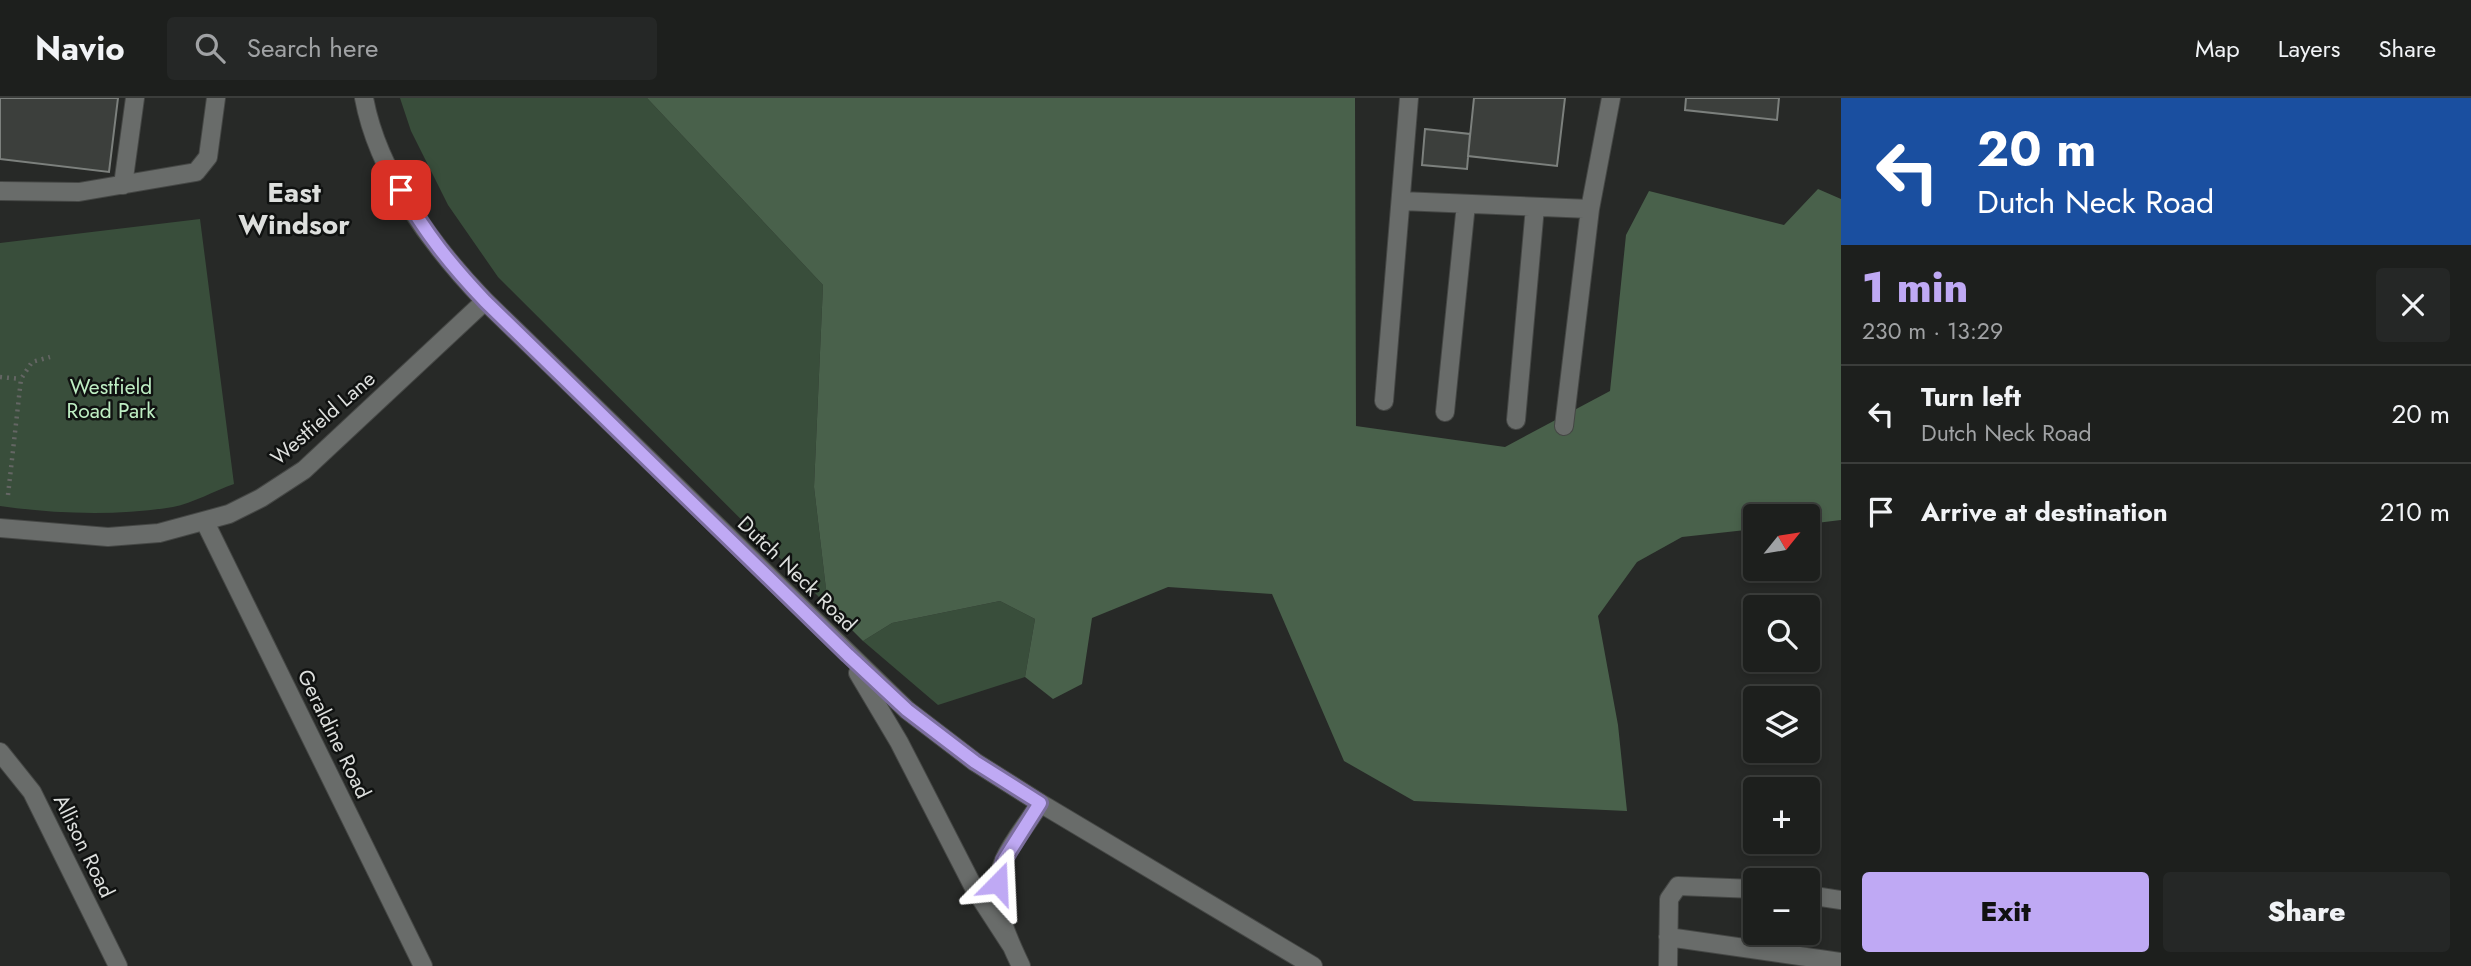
<!DOCTYPE html>
<html lang="en">
<head>
<meta charset="utf-8">
<style>
  body { margin:0; font-family:Jost,sans-serif; background:#252726; color:#f1f3f6; height:100vh; display:flex; flex-direction:column; font-size:26px; white-space:nowrap }
  * { box-sizing:border-box; margin:0 }
  p { font-size:23px; color:#a0a2a4 }
  .icon { flex:none; width:38px; height:38px; fill:none; stroke:currentColor; stroke-width:2; stroke-linecap:round; stroke-linejoin:round }
  .map { position:relative; flex:1; overflow:hidden }
  .drawer { display:flex; flex-direction:column; background:#1d1f1d; width:630px }
  .drawer>* { flex:none }
  .hud { background:#1a4fa0; color:#fff; overflow:hidden }
  .needle { width:46px; rotate:60deg }
  .controls { position:absolute; left:1743px; top:406px; display:grid; gap:14px }
  .controls a { display:grid; place-items:center; width:77px; height:77px; border-radius:7px; background:#1d1f1d; box-shadow:0 4px 10px #0003,0 0 0 2px #3b3d3b; font-size:35px }
  .pin { position:absolute; display:grid; place-items:center; width:60px; height:60px; color:#fff; margin:-30px; border-radius:14px; box-shadow:0 4px 10px #0006 }
  .me { position:absolute; width:77px; margin:-38px; rotate:21deg; stroke-linejoin:round; filter:drop-shadow(0 0 5px #0008) }
  .turn { display:flex; align-items:center; gap:24px; height:147px; padding:0 21px; font-size:32px }
  .turn .icon { width:91px; height:91px; stroke-width:2.5 }
  .turn b { display:block; font-size:49px; line-height:60px }
  .round { display:grid; place-items:center; flex:none; width:74px; height:74px; border-radius:7px; background:#252726 }
  .headline { display:flex; align-items:center; justify-content:space-between; height:119px; padding:0 21px }
  h1 { font-size:42px; font-weight:800; line-height:52px; color:#bfa9f4 }
  .cta { display:flex; gap:14px; margin-top:auto; padding:14px 21px }
  .cta a { flex:1; height:80px; border-radius:7px; background:#bfa9f4; color:#111; font-size:28px; font-weight:800; line-height:80px; text-align:center }
  .cta a+a { background:#252726; color:#f1f3f6 }
  ul { padding:0; list-style:none }
  li { display:flex; align-items:center; gap:21px; height:98px; padding:0 21px; border-top:2px solid #3b3d3b }
  li div { flex:1 }
  li b { display:block; font-size:26px }
  li em { font-style:normal }
  header { display:flex; align-items:center; gap:42px; box-sizing:border-box; height:98px; padding:0 35px; background:#1d1f1d; border-bottom:2px solid #3b3d3b }
  header strong { font-size:33px }
  nav { display:flex; gap:38px; margin-inline-start:auto; font-size:24px }
  .search { width:490px; height:63px; background:#252726; display:flex; align-items:center; gap:18px; box-sizing:border-box; padding:0 24px; border-radius:7px; color:#a0a2a4; font-size:26px }
  main { display:flex; flex:1; min-height:0 }
  .map>svg:first-child { display:block }
  .green { fill:#394e3b }
  .forest { fill:#49614b }
  .building { fill:#3c3f3c; stroke:#7c807d; stroke-width:2 }
  .lines { fill:none; stroke-linecap:round; stroke-linejoin:round }
  .minor-casing { stroke:#454745; stroke-width:20 }
  .path { stroke:#646664; stroke-width:4.5; stroke-dasharray:2 5; stroke-linecap:butt }
  .minor { stroke:#696c6a; stroke-width:18 }
  .route-casing { stroke:#7c6e9f; stroke-width:18 }
  .route { stroke:#bfa9f4; stroke-width:12 }
  .labels { text-anchor:middle; dominant-baseline:central; stroke-width:5; stroke-linejoin:round; paint-order:stroke }
  .park-label { font-size:21px; fill:#beeec3; stroke:#101211 }
  .street-label { font-size:21px; fill:#dddfdd; stroke:#101211 }
  .district-label { font-size:28px; font-weight:bold; fill:#dddfdd; stroke:#101211 }
</style>
</head>
<body>
<header>
<strong>Navio</strong>
<div class="search"><svg class="icon" aria-label="search" viewBox="0 0 24 24"><circle cx="10" cy="10" r="6"/><path d="M15 15l6 6"/></svg>Search here</div>
<nav><a>Map</a><a>Layers</a><a>Share</a></nav>
</header>
<main>
<div class="map">
<svg width="1841" height="868" viewBox="0 0 1841 868">
  <rect width="100%" height="100%" fill="#272927"/>
  <!-- green -->
  <path class="green" d="M400 0H647L823 187 814 389 828 508 498 179 448 107 411 33Z
    M200 121 234 386C214 393 193 405 173 409 117 418 56 416 0 408V145Z
    M1000 503 1035 521 1025 579 938 607 863 543 892 525Z"/>
  <!-- forest -->
  <path class="forest" d="M647 0H1355L1356 328 1505 349 1610 293 1626 137 1649 93 1784 127 1818 91 1841 101V422L1808 426V418H1755V431L1682 439 1637 464 1598 518 1618 627 1627 713 1414 703 1344 663 1272 496 1168 489 1092 520 1082 586 1053 601 1025 579 1035 521 1000 503 892 525 863 543 828 508 814 389 823 187Z"/>
  <!-- building -->
  <path class="building" d="M0 0H118L109 74 0 61Z
    M1474 0H1565L1557 68 1468 58Z
    M1686 0H1779L1777 22 1685 12Z
    M1425 31 1470 36 1467 71 1422 67Z"/>
  <g class="lines">
    <!-- minor casing -->
    <g class="minor-casing">
      <path id="minor" d="M364 0C378 76 433 149 485 203L907 612 975 664 1040 705 1313 868
        M123 87 135 0
        M0 93 79 94 196 74 208 59 216 0
        M1401 103 1590 111 1611 0
        M1384 303 1409 0
        M1445 314 1466 106
        M1516 322 1535 109
        M1564 328 1590 111
        M205 424 423 868
        M0 430 108 439 159 435 229 416 261 400 304 372 485 203
        M858 575 899 644 974 790 1011 847
        M0 654 32 694 118 868
        M1808 797 1841 802
        M1668 839 1841 864
        M1021 868C1005 835 988 798 1004 762 1013 742 1029 724 1040 705
        M1668 868 1669 801 1678 788 1755 791"/>
    </g>
    <!-- path -->
    <path class="path" d="M0 279 21 281
      M8 397 21 281 32 264 50 259"/>
    <!-- minor -->
    <use href="#minor" class="minor"/>
  </g>
  <g class="lines">
    <!-- route casing -->
    <g class="route-casing">
      <path id="route" d="M401 92C426 136 450 166 485 203L848 557 907 612 975 664 1040 705 1004 762 998 785"/>
    </g>
    <!-- route -->
    <use href="#route" class="route"/>
  </g>
  <g class="labels">
    <!-- park labels -->
    <g class="park-label">
      <text x="111" y="289">Westfield<tspan x="111" dy="24">Road Park</tspan></text>
    </g>
    <!-- street labels -->
    <g class="street-label">
      <text transform="translate(323 320) rotate(-41)">Westfield Lane</text>
      <text transform="translate(797 476) rotate(44)">Dutch Neck Road</text>
      <text transform="translate(334 636) rotate(64)">Geraldine Road</text>
      <text transform="translate(84 748) rotate(64)">Allison Road</text>
    </g>
    <!-- district labels -->
    <g class="district-label">
      <text x="294" y="94">East<tspan x="294" dy="32">Windsor</tspan></text>
    </g>
  </g>
</svg>
<div class="controls">
<a><svg class="needle" viewBox="-14 -14 28 28"><path d="M0-13l5 13h-10z" fill="#e53935"/><path d="M0 13l5-13h-10z" fill="#a0a2a4"/></svg></a>
<a><svg class="icon" aria-label="search" viewBox="0 0 24 24"><circle cx="10" cy="10" r="6"/><path d="M15 15l6 6"/></svg></a>
<a><svg class="icon" aria-label="layers" viewBox="0 0 24 24"><path d="M12 4l9 5-9 5-9-5zM3 14l9 5 9-5"/></svg></a>
<a>+</a>
<a>−</a>
</div>
<div class="pin" style="left:401px;top:92px;background:#d93025"><svg class="icon" aria-label="arrive" viewBox="0 0 24 24"><path d="M6 21V4h12l-3 4 3 4H6"/></svg></div>
<svg class="me" style="left:998px;top:785px" viewBox="-20 -20 40 40"><path d="M0-17L14 15 0 8-14 15z" fill="#bfa9f4" stroke="#fff" stroke-width="4"/></svg>
</div>
<section class="drawer">
<div class="hud">
<div class="turn"><svg class="icon" aria-label="left" viewBox="0 0 24 24"><path d="M17 20v-9H6M10 6l-5 5 5 5"/></svg><div><b>20 m</b>Dutch Neck Road</div></div>
</div>
<div class="headline"><div><h1>1 min</h1><p>230 m · 13:29</p></div><a class="round"><svg class="icon" aria-label="close" viewBox="0 0 24 24"><path d="M6 6l12 12M18 6L6 18"/></svg></a></div>
<ul>
<li><svg class="icon" aria-label="left" viewBox="0 0 24 24"><path d="M17 20v-9H6M10 6l-5 5 5 5"/></svg><div><b>Turn left</b><p>Dutch Neck Road</p></div><em>20 m</em></li>
<li><svg class="icon" aria-label="arrive" viewBox="0 0 24 24"><path d="M6 21V4h12l-3 4 3 4H6"/></svg><div><b>Arrive at destination</b></div><em>210 m</em></li>
</ul>
<div class="cta"><a>Exit</a><a>Share</a></div>
</section>
</main>
</body>
</html>
